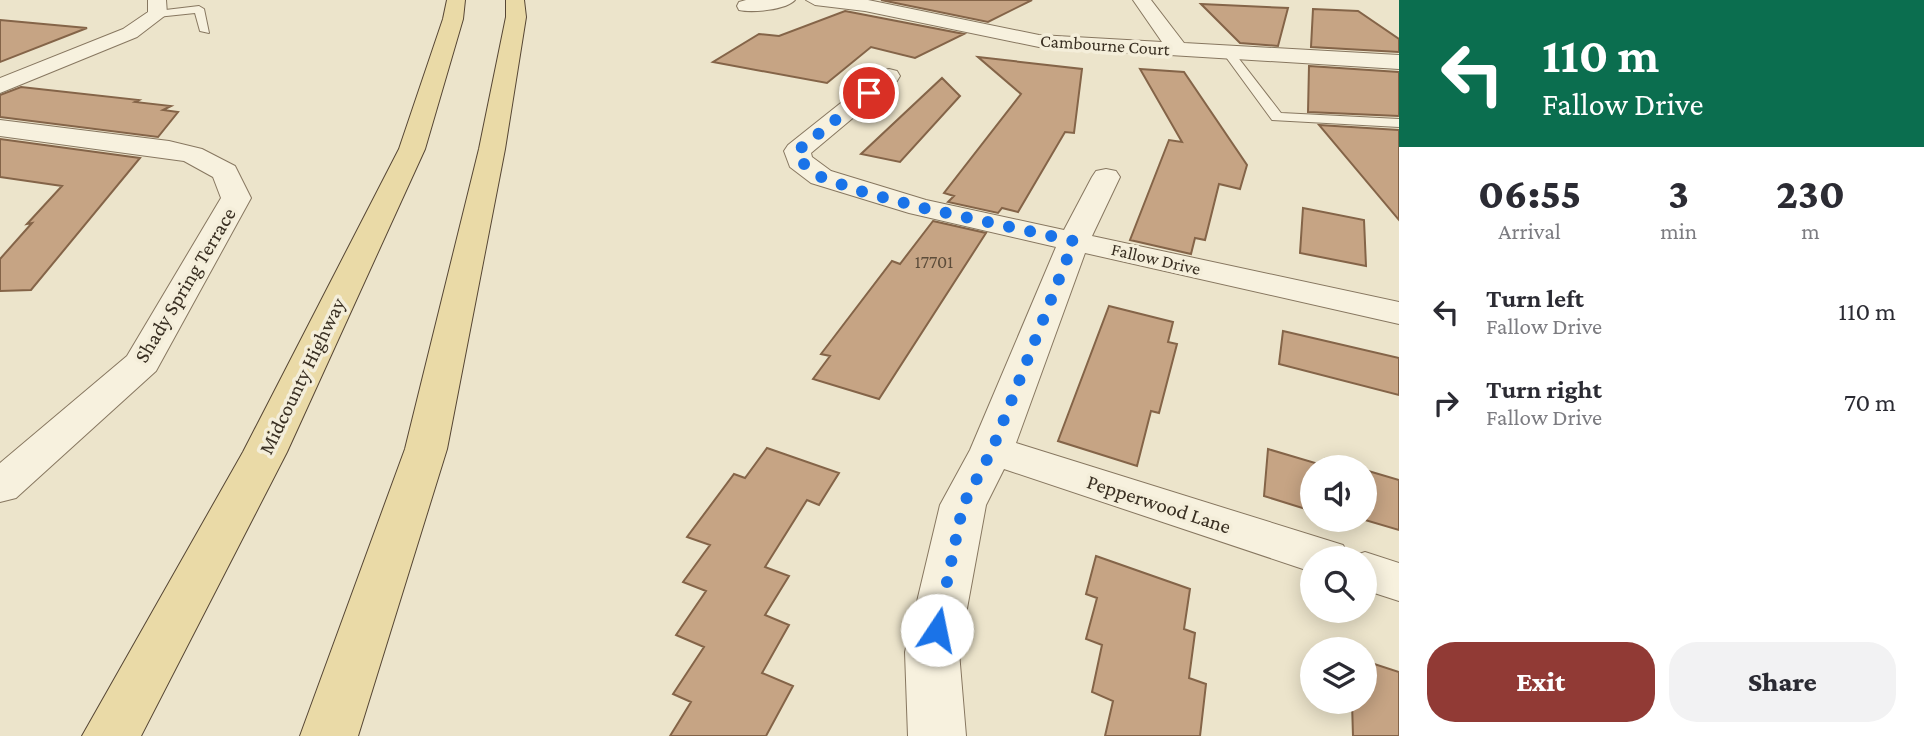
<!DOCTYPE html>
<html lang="en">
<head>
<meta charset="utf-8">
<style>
  body { margin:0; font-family:"Crimson Pro",serif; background:#f2f2f3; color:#2b2b33; height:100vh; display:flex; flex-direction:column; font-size:26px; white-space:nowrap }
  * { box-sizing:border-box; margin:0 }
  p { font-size:23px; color:#7c7c81 }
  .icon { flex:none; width:38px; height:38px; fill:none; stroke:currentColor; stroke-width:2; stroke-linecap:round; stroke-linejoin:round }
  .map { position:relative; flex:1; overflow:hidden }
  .sheet { display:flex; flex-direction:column; background:#fff; width:525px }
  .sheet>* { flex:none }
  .guide { background:#0b6e4f; color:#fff; overflow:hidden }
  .buttons { position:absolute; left:1300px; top:455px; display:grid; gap:14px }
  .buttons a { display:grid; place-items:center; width:77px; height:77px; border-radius:50%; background:#fff; box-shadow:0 4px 18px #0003; font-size:35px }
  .pin { position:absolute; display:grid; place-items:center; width:60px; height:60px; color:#fff; margin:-30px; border:4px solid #fff; border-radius:50%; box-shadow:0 2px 7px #0007 }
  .me { position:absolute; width:77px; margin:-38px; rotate:11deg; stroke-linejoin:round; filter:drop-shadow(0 0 5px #0008) }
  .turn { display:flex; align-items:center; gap:24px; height:147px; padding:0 28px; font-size:32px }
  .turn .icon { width:91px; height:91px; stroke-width:2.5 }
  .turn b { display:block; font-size:49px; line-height:60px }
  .eta { display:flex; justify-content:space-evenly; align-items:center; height:119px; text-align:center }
  .eta b { font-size:42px; font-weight:800; line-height:49px }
  .action { display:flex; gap:14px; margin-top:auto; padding:14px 28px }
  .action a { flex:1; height:80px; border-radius:28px; background:#913a35; color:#fff; font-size:28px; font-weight:800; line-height:80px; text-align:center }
  .action a+a { background:#f2f2f3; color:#2b2b33 }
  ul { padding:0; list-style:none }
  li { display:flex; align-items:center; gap:21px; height:91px; padding:0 28px }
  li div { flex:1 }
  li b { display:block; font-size:26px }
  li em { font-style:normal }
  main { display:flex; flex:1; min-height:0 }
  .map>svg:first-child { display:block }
  .building { fill:#c6a484; stroke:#846448; stroke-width:2 }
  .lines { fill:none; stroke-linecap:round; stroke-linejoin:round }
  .service-casing { stroke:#877760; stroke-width:2 }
  .minor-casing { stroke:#877760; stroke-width:2 }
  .primary-casing { stroke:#564634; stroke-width:2 }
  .service { fill:#f7f1de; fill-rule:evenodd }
  .minor { fill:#f7f1de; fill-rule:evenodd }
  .primary { fill:#eadaa7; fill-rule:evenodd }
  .route { stroke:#1a73e8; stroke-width:12; stroke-dasharray:0 21.6 }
  .labels { text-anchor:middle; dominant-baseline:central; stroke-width:7; stroke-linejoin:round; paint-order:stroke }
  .far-street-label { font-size:18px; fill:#392f22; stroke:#f4eeda }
  .number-label { font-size:18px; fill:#5c4c3a }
  .street-label { font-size:21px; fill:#392f22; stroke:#f4eeda }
</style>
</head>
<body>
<main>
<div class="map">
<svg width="1399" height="736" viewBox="0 0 1399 736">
  <rect width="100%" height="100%" fill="#ece4cb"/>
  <!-- building -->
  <path class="building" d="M881 0H1032L988 22Z
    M1201 4 1288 8 1278 46 1240 43Z
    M1313 9 1358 11 1399 39V52L1311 47Z
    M845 11 964 34 915 58 871 47 827 83 713 62 759 34 779 36Z
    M0 20 87 28 0 62Z
    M978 57 1082 69 1074 133 1065 132 1018 212 1002 208 998 213 948 202 954 196 944 193 1021 94Z
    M1309 66 1399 72V116L1308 112Z
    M1140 69 1184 72 1247 165 1240 189 1219 184 1205 240 1195 238 1191 254 1130 240 1169 140 1182 142Z
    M942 78 960 96 900 162 861 154Z
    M21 87 139 100 135 102 171 106 163 110 178 112 158 137 0 117V95Z
    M1319 125 1399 130V220Z
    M0 139 140 158 31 290 0 291V259L32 223 27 224 62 186 0 177Z
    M1303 208 1364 220 1366 266 1300 253Z
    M933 221 986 233 879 399 813 379 830 356 821 354 892 261 900 264Z
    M1109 306 1173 322 1168 342 1177 344 1159 413 1151 411 1137 466 1058 441Z
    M1283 331 1399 358V395L1279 364Z
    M767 448 839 473 819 505 807 500 765 567 789 576 765 615 789 625 762 673 793 686 766 736H670L691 702 673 694 704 647 676 635 706 591 683 582 710 545 687 537 734 474 745 478Z
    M1268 449 1325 466V459L1354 467H1312V511L1264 496Z
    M1365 470 1399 480V530L1365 520Z
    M1096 556 1190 589 1184 629 1195 633 1189 678 1206 684 1200 736H1105L1113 701 1092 692 1102 645 1086 639 1097 598 1086 594Z
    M1365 661 1399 672V736H1353L1352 702H1365Z"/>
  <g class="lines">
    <!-- service casing -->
    <g class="service-casing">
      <path id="service" d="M199 6 204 9 209 33 200 31 195 13 157 17 152 14 157 11Z
        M1225 51H1233L1281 113 1399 119V127L1272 120 1223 53Z"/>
    </g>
    <!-- minor casing -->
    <g class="minor-casing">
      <path id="minor" d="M148 0H166L167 14 137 37 0 93V78L123 29 148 12Z
        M746 0H795C786 10 752 13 739 10L737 6 739 2Z
        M806 0H868L1039 35 1162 42 1133 0H1151L1184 43 1399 55V69L1039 47 865 11 815 5Z
        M889 69 897 71 900 76 897 81 811 153 812 157 831 171 926 200 1064 230 1092 177 1096 171 1106 169 1116 171 1120 177 1092 236 1399 302V324L1085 253 1016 443 1343 545 1350 557 1365 552 1399 563V601L1365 590V558H1312V572L1004 469 986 505 959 652 966 736H908L905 652 940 505 970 450 1056 247 909 213 811 183 790 167 784 151 788 145 881 71Z
        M0 120 169 141 202 149 235 166 251 198 156 371 16 498 0 502V463L127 356 221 198 213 177 184 161 0 136Z"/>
    </g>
    <!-- primary casing -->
    <g class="primary-casing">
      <path id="primary" d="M447 0H465L463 19 425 149 287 452 141 736H82L243 452 399 149 443 19Z
        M506 0H524L526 17 505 149 447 449 358 736H300L405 449 479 149 506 17Z"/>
    </g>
    <!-- service -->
    <use href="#service" class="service"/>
    <!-- minor -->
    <use href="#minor" class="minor"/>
    <!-- primary -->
    <use href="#primary" class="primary"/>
  </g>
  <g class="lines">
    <!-- route -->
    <path class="route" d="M869 93 797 151 800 161 821 177 860 191 919 207 1074 241 992 450 963 505 937 630"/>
  </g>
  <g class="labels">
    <!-- far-street labels -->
    <g class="far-street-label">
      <text transform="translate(1105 45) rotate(4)">Cambourne Court</text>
      <text transform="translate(1156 259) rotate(13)">Fallow Drive</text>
    </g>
    <!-- number labels -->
    <g class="number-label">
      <text x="934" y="262">17701</text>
    </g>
    <!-- street labels -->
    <g class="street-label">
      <text transform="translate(185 285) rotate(-59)">Shady Spring Terrace</text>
      <text transform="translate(302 376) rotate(-64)">Midcounty Highway</text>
      <text transform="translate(1159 504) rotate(18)">Pepperwood Lane</text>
    </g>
  </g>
</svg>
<div class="buttons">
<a><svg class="icon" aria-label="sound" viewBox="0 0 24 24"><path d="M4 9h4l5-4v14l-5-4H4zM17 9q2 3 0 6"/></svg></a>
<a><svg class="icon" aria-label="search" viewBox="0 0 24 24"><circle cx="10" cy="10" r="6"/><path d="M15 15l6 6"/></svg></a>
<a><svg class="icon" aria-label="layers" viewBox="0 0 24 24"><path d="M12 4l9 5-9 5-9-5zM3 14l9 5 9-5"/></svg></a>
</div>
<div class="pin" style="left:869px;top:93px;background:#d93025"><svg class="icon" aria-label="arrive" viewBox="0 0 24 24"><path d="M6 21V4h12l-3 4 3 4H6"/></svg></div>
<svg class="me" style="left:937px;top:630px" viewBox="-20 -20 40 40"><circle r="19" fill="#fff"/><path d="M0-13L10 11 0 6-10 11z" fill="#1a73e8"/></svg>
</div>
<section class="sheet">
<div class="guide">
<div class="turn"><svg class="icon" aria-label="left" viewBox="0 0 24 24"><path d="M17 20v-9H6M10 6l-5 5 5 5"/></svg><div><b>110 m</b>Fallow Drive</div></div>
</div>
<div class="eta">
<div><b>06:55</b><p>Arrival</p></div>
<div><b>3</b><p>min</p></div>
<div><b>230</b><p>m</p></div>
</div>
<ul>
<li><svg class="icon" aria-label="left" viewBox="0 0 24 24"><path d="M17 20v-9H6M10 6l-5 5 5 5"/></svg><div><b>Turn left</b><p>Fallow Drive</p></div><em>110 m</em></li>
<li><svg class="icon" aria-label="right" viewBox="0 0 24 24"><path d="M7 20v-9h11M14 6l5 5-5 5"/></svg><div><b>Turn right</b><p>Fallow Drive</p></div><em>70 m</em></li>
</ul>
<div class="action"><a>Exit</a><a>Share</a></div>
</section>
</main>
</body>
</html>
